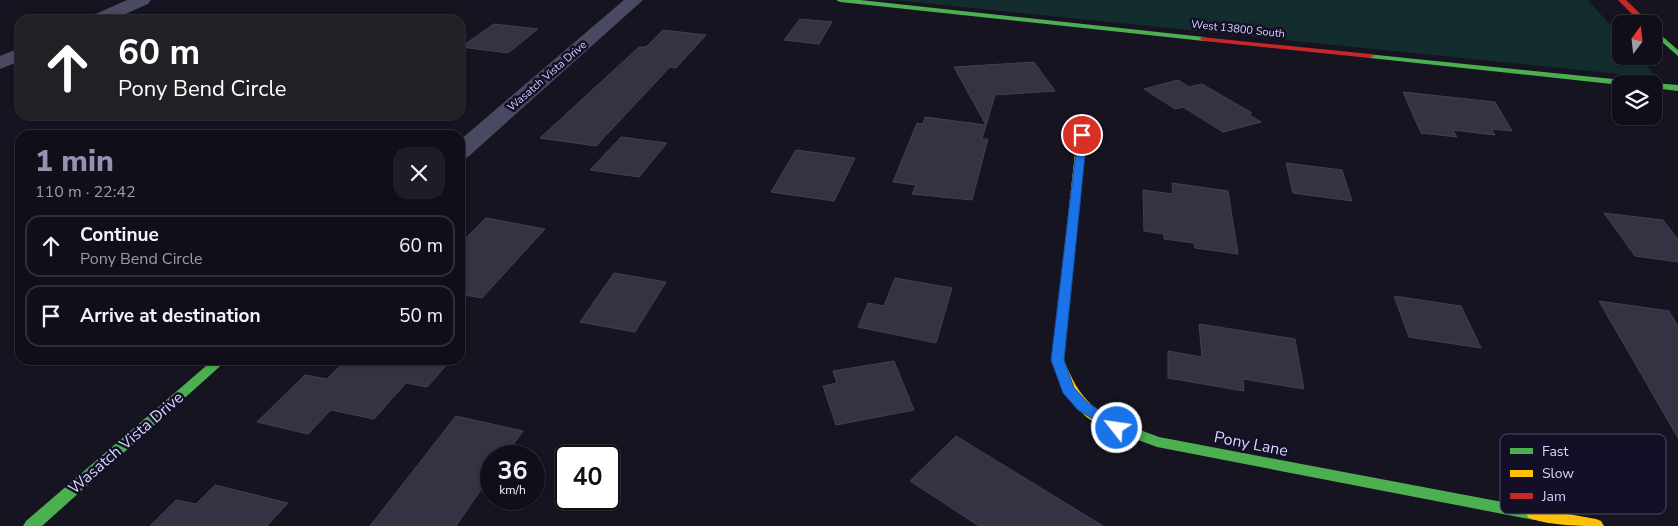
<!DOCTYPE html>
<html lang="en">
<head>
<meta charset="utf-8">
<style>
  body { margin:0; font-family:"Nunito Sans",sans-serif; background:#1e1d26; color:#f1f3f6; height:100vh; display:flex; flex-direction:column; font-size:19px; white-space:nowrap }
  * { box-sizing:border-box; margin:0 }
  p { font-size:16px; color:#9c9ca2 }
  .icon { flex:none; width:28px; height:28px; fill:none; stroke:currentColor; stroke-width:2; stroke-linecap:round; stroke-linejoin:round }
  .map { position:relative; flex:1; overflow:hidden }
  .side { position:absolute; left:15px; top:130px; width:450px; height:235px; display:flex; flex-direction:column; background:#100f19; border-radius:15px; box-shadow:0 1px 4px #0004,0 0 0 1px #302f38 }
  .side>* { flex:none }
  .hud { position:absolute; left:15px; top:15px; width:450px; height:105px; border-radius:15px; box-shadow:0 1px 4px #0004,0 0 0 1px #302f38; background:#202124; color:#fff; overflow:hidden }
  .needle { width:32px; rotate:15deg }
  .tools { position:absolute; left:1612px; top:15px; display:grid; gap:10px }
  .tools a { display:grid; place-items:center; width:50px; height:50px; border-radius:10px; background:#100f19; box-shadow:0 1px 4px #0004,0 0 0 1px #302f38; font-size:25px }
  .speed { position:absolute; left:480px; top:445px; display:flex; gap:10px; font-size:25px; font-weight:700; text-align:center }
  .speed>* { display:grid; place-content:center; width:65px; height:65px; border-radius:50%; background:#100f19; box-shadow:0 1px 4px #0004,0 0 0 1px #302f38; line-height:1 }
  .speed small { font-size:12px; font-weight:400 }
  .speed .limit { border:2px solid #111; border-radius:8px; background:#fff; color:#111 }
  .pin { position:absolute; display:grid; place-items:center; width:42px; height:42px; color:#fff; margin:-21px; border:2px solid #fff; border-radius:50%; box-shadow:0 1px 5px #0007 }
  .me { position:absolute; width:55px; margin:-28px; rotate:300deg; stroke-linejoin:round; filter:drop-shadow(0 0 4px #0008) }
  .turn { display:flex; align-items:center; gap:18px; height:105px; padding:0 20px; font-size:22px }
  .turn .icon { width:65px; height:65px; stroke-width:2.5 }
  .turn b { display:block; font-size:35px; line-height:42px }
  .round { display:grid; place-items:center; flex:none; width:52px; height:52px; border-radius:15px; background:#1e1d26 }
  .head { display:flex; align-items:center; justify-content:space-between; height:85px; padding:0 20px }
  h1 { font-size:30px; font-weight:800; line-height:38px; color:#9591b1 }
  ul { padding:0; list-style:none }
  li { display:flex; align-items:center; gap:15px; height:62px; margin:0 10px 8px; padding:0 10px; border:2px solid #302f38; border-radius:15px }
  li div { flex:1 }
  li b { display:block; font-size:19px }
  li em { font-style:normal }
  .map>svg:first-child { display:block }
  .green { fill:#132c2d }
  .building { fill:#343243; stroke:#433f54 }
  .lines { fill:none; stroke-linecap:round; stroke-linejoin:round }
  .street { fill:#4a4962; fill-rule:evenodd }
  .fast { fill:#4caf50; fill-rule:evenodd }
  .slow { fill:#ffc107; fill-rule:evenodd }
  .jam { fill:#c62828; fill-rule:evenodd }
  .route { fill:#1a73e8; stroke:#114b97 }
  .labels { text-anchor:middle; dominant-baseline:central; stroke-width:5; stroke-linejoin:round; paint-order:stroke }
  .far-street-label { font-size:11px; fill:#d9d4ff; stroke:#130f26 }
  .near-street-label { font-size:16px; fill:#d9d4ff; stroke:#130f26 }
  .key { fill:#130f26; stroke:#4e4a67; stroke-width:1 }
  .key-label { font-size:14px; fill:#d9d4ff }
</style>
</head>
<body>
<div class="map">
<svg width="1678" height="526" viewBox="0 0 1678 526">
  <rect width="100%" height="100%" fill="#161421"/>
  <!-- green -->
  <path class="green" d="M894 0H1588L1621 37V56H1638L1658 78Z"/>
  <!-- building -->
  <path class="building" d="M800 19 832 22 819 44 784 40Z
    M494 24 538 29 508 53 461 47Z
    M663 30 706 35 676 68 670 67 596 146 540 138 639 47H646Z
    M1034 62 1055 91 995 95 982 139H988L972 200 912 194 916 185 893 182 917 123 923 124 925 117 986 125 954 67Z
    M1178 80 1189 87 1202 84 1252 113 1248 114 1261 122 1223 132 1183 107 1175 109 1144 89Z
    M1403 92 1495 102 1512 131 1492 129 1495 135 1453 130 1457 137 1421 133Z
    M621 137 667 143 639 177 590 170Z
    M796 150 855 158 834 201 771 192Z
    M1286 163 1342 170 1352 201 1293 193Z
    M1172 183 1228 191 1238 254 1195 248 1194 243 1164 239V234L1144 231 1143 190 1173 194Z
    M1604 213 1663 220 1678 239V262L1635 256Z
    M486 218 545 229 482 298 460 294V244Z
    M614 273 666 282 635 332 580 322Z
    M895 278 952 288 936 343 858 327 868 303 884 306Z
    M1394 296 1461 306 1481 348 1409 337Z
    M1599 301 1669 311 1678 326V438Z
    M1199 324 1295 339 1304 389 1243 379 1244 391 1168 378V351L1202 357Z
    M346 360H451L427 387 406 383 374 419 331 410 308 434 257 422 305 375 327 379Z
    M894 361 914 410 836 425 823 386 837 383 833 371Z
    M456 416 523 431 505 456H491V475L456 526H370Z
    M956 436 1103 526H979L910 481Z
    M215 485 288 503 267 526H150L176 500 196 504Z"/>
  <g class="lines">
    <!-- street -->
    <path class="street" d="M127 0H151L148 4 112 20H88L91 16Z
      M624 0H643L468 157 460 159V140Z
      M20 48V61L0 69V56Z"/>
    <!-- fast -->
    <path class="fast" d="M836 0H860L1204 37 1208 39 1204 41 840 2Z
      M1654 29 1678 50V56L1654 35Z
      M1367 54 1633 81 1637 84H1621V85L1370 58 1366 56Z
      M1654 83 1678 85V91L1654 88Z
      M213 360H227L42 526H23L26 521Z
      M1105 417 1159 437 1534 508 1539 510 1542 514 1539 518 1534 520 1157 447 1100 426 1098 422 1100 418Z"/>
    <!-- slow -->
    <path class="slow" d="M1082 132 1087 135 1064 360C1071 378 1079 394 1094 407 1100 412 1108 415 1112 422L1110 426 1105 427C1077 418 1060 386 1052 360L1077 135Z
      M1534 508 1596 519 1601 521 1604 526C1578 526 1553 526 1529 518L1526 514 1529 510Z"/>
    <!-- jam -->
    <path class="jam" d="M1618 0H1626L1651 24H1642Z
      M1201 37 1370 54 1374 56 1370 58 1204 41 1200 39Z"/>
  </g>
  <!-- route -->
  <path class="route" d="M1082 132 1087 135 1064 360 1074 388 1088 403 1122 424 1124 428 1122 432 1117 433 1078 410 1063 393 1051 360 1078 135Z"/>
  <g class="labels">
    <!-- far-street labels -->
    <g class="far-street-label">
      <text transform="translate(1238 29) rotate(6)">West 13800 South</text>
      <text transform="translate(547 76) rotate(-41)">Wasatch Vista Drive</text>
    </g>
    <!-- near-street labels -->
    <g class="near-street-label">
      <text transform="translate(126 443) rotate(-41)">Wasatch Vista Drive</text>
      <text transform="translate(1251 444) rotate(11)">Pony Lane</text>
    </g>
  </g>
  <!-- legend -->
  <rect x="1500" y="434" width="166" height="80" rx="8" class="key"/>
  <rect x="1510" y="448" width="23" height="6" fill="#4caf50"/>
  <rect x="1510" y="470" width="23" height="7" fill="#ffc107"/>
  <rect x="1510" y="493" width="23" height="6" fill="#c62828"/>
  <g class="key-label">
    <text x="1542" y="456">Fast</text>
    <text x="1542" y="478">Slow</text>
    <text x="1542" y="501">Jam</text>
  </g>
</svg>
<div class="tools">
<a><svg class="needle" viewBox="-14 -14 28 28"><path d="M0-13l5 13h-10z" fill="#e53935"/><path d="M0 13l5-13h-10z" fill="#9c9ca2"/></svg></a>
<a><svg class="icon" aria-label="layers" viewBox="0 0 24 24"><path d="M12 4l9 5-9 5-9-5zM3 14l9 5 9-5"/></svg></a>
</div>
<div class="speed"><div>36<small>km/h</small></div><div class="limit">40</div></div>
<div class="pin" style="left:1082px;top:135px;background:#d93025"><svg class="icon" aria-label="arrive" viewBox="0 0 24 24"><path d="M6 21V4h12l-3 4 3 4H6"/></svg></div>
<svg class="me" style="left:1117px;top:428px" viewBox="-20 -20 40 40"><circle r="17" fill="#1a73e8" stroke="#fff" stroke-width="3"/><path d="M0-11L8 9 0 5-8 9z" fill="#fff"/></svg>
<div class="hud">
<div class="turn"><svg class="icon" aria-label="ahead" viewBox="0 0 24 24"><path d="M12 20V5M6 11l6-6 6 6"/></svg><div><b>60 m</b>Pony Bend Circle</div></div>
</div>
<section class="side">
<div class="head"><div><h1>1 min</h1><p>110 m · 22:42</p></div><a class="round"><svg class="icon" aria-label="close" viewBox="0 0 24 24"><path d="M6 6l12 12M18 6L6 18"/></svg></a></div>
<ul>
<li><svg class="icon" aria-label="ahead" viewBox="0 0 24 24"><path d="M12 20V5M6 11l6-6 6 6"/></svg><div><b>Continue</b><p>Pony Bend Circle</p></div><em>60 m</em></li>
<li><svg class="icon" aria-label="arrive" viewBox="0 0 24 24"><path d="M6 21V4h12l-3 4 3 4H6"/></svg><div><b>Arrive at destination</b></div><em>50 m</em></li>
</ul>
</section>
</div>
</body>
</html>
